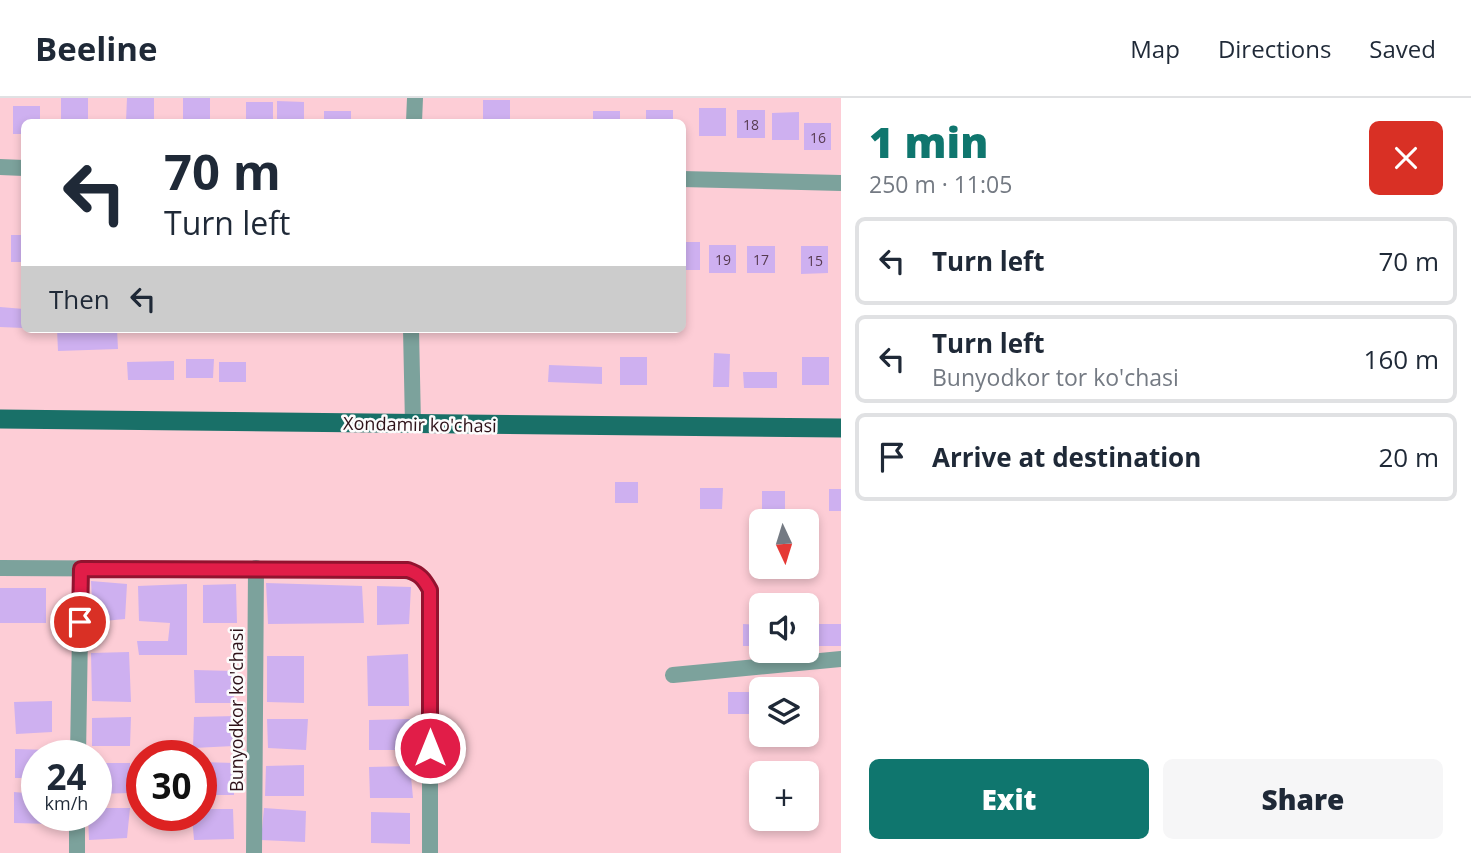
<!DOCTYPE html>
<html lang="en">
<head>
<meta charset="utf-8">
<style>
  body { margin:0; font-family:"Open Sans",sans-serif; background:#f6f6f7; color:#1f2937; height:100vh; display:flex; flex-direction:column; font-size:26px; white-space:nowrap }
  * { box-sizing:border-box; margin:0 }
  p { font-size:23px; color:#747a83 }
  .icon { flex:none; width:38px; height:38px; fill:none; stroke:currentColor; stroke-width:2; stroke-linecap:round; stroke-linejoin:round }
  .map { position:relative; flex:1; overflow:hidden }
  .drawer { display:flex; flex-direction:column; background:#fff; width:630px }
  .drawer>* { flex:none }
  .guide { position:absolute; left:21px; top:21px; width:665px; height:214px; border-radius:10px; box-shadow:0 4px 10px #0003; background:#fff; color:#1f2937; overflow:hidden }
  .needle { width:46px; rotate:176deg }
  .tools { position:absolute; left:749px; top:411px; display:grid; gap:14px }
  .tools a { display:grid; place-items:center; width:70px; height:70px; border-radius:10px; background:#fff; box-shadow:0 4px 10px #0003; font-size:35px }
  .speed { position:absolute; left:21px; top:642px; display:flex; gap:14px; font-size:35px; font-weight:700; text-align:center }
  .speed>* { display:grid; place-content:center; width:91px; height:91px; border-radius:50%; background:#fff; box-shadow:0 4px 10px #0003; line-height:1 }
  .speed small { font-size:18px; font-weight:400 }
  .speed .limit { border:10px solid #d22; background:#fff; color:#111 }
  .pin { position:absolute; display:grid; place-items:center; width:60px; height:60px; color:#fff; margin:-30px; border:4px solid #fff; border-radius:50%; box-shadow:0 2px 7px #0007 }
  .me { position:absolute; width:77px; margin:-38px; rotate:0deg; stroke-linejoin:round; filter:drop-shadow(0 0 5px #0008) }
  .turn { display:flex; align-items:center; gap:24px; height:147px; padding:0 28px; font-size:32px }
  .turn .icon { width:91px; height:91px; stroke-width:2.5 }
  .turn b { display:block; font-size:49px; line-height:60px }
  .then { display:flex; align-items:center; height:66px; padding:0 28px; background:#0003; gap:14px; font-size:26px }
  .round { display:grid; place-items:center; flex:none; width:74px; height:74px; border-radius:10px; background:#f6f6f7 }
  .head { display:flex; align-items:center; justify-content:space-between; height:119px; padding:0 28px }
  h1 { font-size:42px; font-weight:800; line-height:52px; color:#0f766e }
  .button { display:flex; gap:14px; margin-top:auto; padding:14px 28px }
  .button a { flex:1; height:80px; border-radius:10px; background:#0f766e; color:#fff; font-size:28px; font-weight:800; line-height:80px; text-align:center }
  .button a+a { background:#f6f6f7; color:#1f2937 }
  ul { padding:0; list-style:none }
  li { display:flex; align-items:center; gap:21px; height:88px; margin:0 14px 10px; padding:0 14px; border:4px solid #e0e1e3; border-radius:10px }
  li div { flex:1 }
  li b { display:block; font-size:26px }
  li em { font-style:normal }
  header { display:flex; align-items:center; gap:42px; box-sizing:border-box; height:98px; padding:0 35px; background:#fff; border-bottom:2px solid #e0e1e3 }
  header strong { font-size:33px }
  nav { display:flex; gap:38px; margin-inline-start:auto; font-size:24px }
  main { display:flex; flex:1; min-height:0 }
  .map>svg:first-child { display:block }
  .building { fill:#ceb0f0 }
  .lines { fill:none; stroke-linecap:round; stroke-linejoin:round }
  .minor { stroke:#7ca29c; stroke-width:16 }
  .major { stroke:#197068; stroke-width:19 }
  .route-casing { stroke:#92132f; stroke-width:18 }
  .route { stroke:#e11d48; stroke-width:12 }
  .labels { text-anchor:middle; dominant-baseline:central; stroke-width:5; stroke-linejoin:round; paint-order:stroke }
  .number-label { font-size:14px; fill:#563a4f }
  .street-label { font-size:18px; fill:#2e1219; stroke:#fcfcfc }
</style>
</head>
<body>
<header>
<strong>Beeline</strong>
<nav><a>Map</a><a>Directions</a><a>Saved</a></nav>
</header>
<main>
<div class="map">
<svg width="841" height="755" viewBox="0 0 841 755">
  <rect width="100%" height="100%" fill="#fdcdd6"/>
  <!-- building -->
  <path class="building" d="M61 0H88V24H61Z
    M127 0H154V23H126Z
    M183 0H210V24H183Z
    M483 2H510V24H483Z
    M277 3 304 4V24H277Z
    M246 4H273V24H246Z
    M13 8H40V24H24V36H13Z
    M699 10H726V38H699Z
    M646 12H673V24H646Z
    M737 12H765V40H737Z
    M324 13H351V24H324Z
    M593 13H620V24H593Z
    M799 14V42H772V15Z
    M804 25H831V52H804Z
    M11 137H24V164H11Z
    M682 144H700V172H682Z
    M709 147H736V175H709Z
    M747 148H775V175H747Z
    M801 148H828V175L801 176Z
    M0 209 24 211V230L0 229Z
    M57 231H117L118 251 58 253Z
    M714 255 730 256 729 289H713Z
    M620 259H647V287H620Z
    M802 259H829V287H802Z
    M186 261H214L213 280H186Z
    M174 263V282H128L127 264Z
    M219 264H246V284H219Z
    M549 267 602 269V286L548 284Z
    M743 274H777V290H744Z
    M615 384H638V405H615Z
    M700 390H723L722 411H700Z
    M829 391H841V413H829Z
    M762 393H785V414H762Z
    M91 483 127 486 125 521 93 524Z
    M266 485 362 488 364 525 268 526Z
    M187 486V557H139L137 543H168L170 525 139 523 138 488Z
    M236 486 237 525H203V487Z
    M377 488 411 489 409 526 377 527Z
    M0 490H46V525H0Z
    M743 526 761 527V548H743Z
    M819 526H841V548H819Z
    M129 554 131 604 92 603 91 555Z
    M408 556 409 608H368L367 558Z
    M267 558H304V605L267 604Z
    M194 572 234 573V605H195Z
    M807 593H814V615H807Z
    M728 594H751V616H728Z
    M52 603V634L16 636 14 604Z
    M236 618 234 648 193 650 194 619Z
    M131 619 130 648H92V620Z
    M267 621H308L306 652 268 650Z
    M410 621 412 652H369V622Z
    M15 651 51 652V658H37V680H15Z
    M201 664 234 665V697H201Z
    M96 665H130V695L96 696Z
    M304 667V698H265L266 668Z
    M410 668 413 700H370L369 669Z
    M14 694 37 696V718H52V726L14 725Z
    M96 710H130L127 740 89 742 88 718H96Z
    M264 710 306 713 305 744 261 742Z
    M201 711H233L234 741 194 742 192 718H201Z
    M371 714 410 715V746L371 745Z"/>
  <g class="lines">
    <!-- minor -->
    <path class="minor" d="M414 24 415 0
      M0 69 24 70
      M682 81 841 85
      M411 231 413 326
      M0 470 390 472C410 472 421 474 430 492V755
      M673 577 841 561
      M78 658 81 471
      M77 755V718
      M254 755 256 470"/>
    <!-- major -->
    <path class="major" d="M0 321 841 330"/>
  </g>
  <g class="lines">
    <!-- route casing -->
    <g class="route-casing">
      <path id="route" d="M80 524 81 471 408 472C420 476 424 481 430 492V650"/>
    </g>
    <!-- route -->
    <use href="#route" class="route"/>
  </g>
  <g class="labels">
    <!-- number labels -->
    <g class="number-label">
      <text x="751" y="26">18</text>
      <text x="818" y="39">16</text>
      <text x="723" y="161">19</text>
      <text x="761" y="161">17</text>
      <text x="815" y="162">15</text>
    </g>
    <!-- street labels -->
    <g class="street-label">
      <text transform="translate(420 326) rotate(1)">Xondamir ko'chasi</text>
      <text transform="translate(236 612) rotate(-90)">Bunyodkor ko'chasi</text>
    </g>
  </g>
</svg>
<div class="tools">
<a><svg class="needle" viewBox="-14 -14 28 28"><path d="M0-13l5 13h-10z" fill="#e53935"/><path d="M0 13l5-13h-10z" fill="#747a83"/></svg></a>
<a><svg class="icon" aria-label="sound" viewBox="0 0 24 24"><path d="M4 9h4l5-4v14l-5-4H4zM17 9q2 3 0 6"/></svg></a>
<a><svg class="icon" aria-label="layers" viewBox="0 0 24 24"><path d="M12 4l9 5-9 5-9-5zM3 14l9 5 9-5"/></svg></a>
<a>+</a>
</div>
<div class="speed"><div>24<small>km/h</small></div><div class="limit">30</div></div>
<div class="pin" style="left:80px;top:524px;background:#d93025"><svg class="icon" aria-label="arrive" viewBox="0 0 24 24"><path d="M6 21V4h12l-3 4 3 4H6"/></svg></div>
<svg class="me" style="left:430px;top:650px" viewBox="-20 -20 40 40"><circle r="17" fill="#e11d48" stroke="#fff" stroke-width="3"/><path d="M0-11L8 9 0 5-8 9z" fill="#fff"/></svg>
<div class="guide">
<div class="turn"><svg class="icon" aria-label="left" viewBox="0 0 24 24"><path d="M17 20v-9H6M10 6l-5 5 5 5"/></svg><div><b>70 m</b>Turn left</div></div>
<div class="then">Then<svg class="icon" aria-label="left" viewBox="0 0 24 24"><path d="M17 20v-9H6M10 6l-5 5 5 5"/></svg></div>
</div>
</div>
<section class="drawer">
<div class="head"><div><h1>1 min</h1><p>250 m · 11:05</p></div><a class="round" style="background:#d93025;color:#fff"><svg class="icon" aria-label="close" viewBox="0 0 24 24"><path d="M6 6l12 12M18 6L6 18"/></svg></a></div>
<ul>
<li><svg class="icon" aria-label="left" viewBox="0 0 24 24"><path d="M17 20v-9H6M10 6l-5 5 5 5"/></svg><div><b>Turn left</b></div><em>70 m</em></li>
<li><svg class="icon" aria-label="left" viewBox="0 0 24 24"><path d="M17 20v-9H6M10 6l-5 5 5 5"/></svg><div><b>Turn left</b><p>Bunyodkor tor ko'chasi</p></div><em>160 m</em></li>
<li><svg class="icon" aria-label="arrive" viewBox="0 0 24 24"><path d="M6 21V4h12l-3 4 3 4H6"/></svg><div><b>Arrive at destination</b></div><em>20 m</em></li>
</ul>
<div class="button"><a>Exit</a><a>Share</a></div>
</section>
</main>
</body>
</html>
